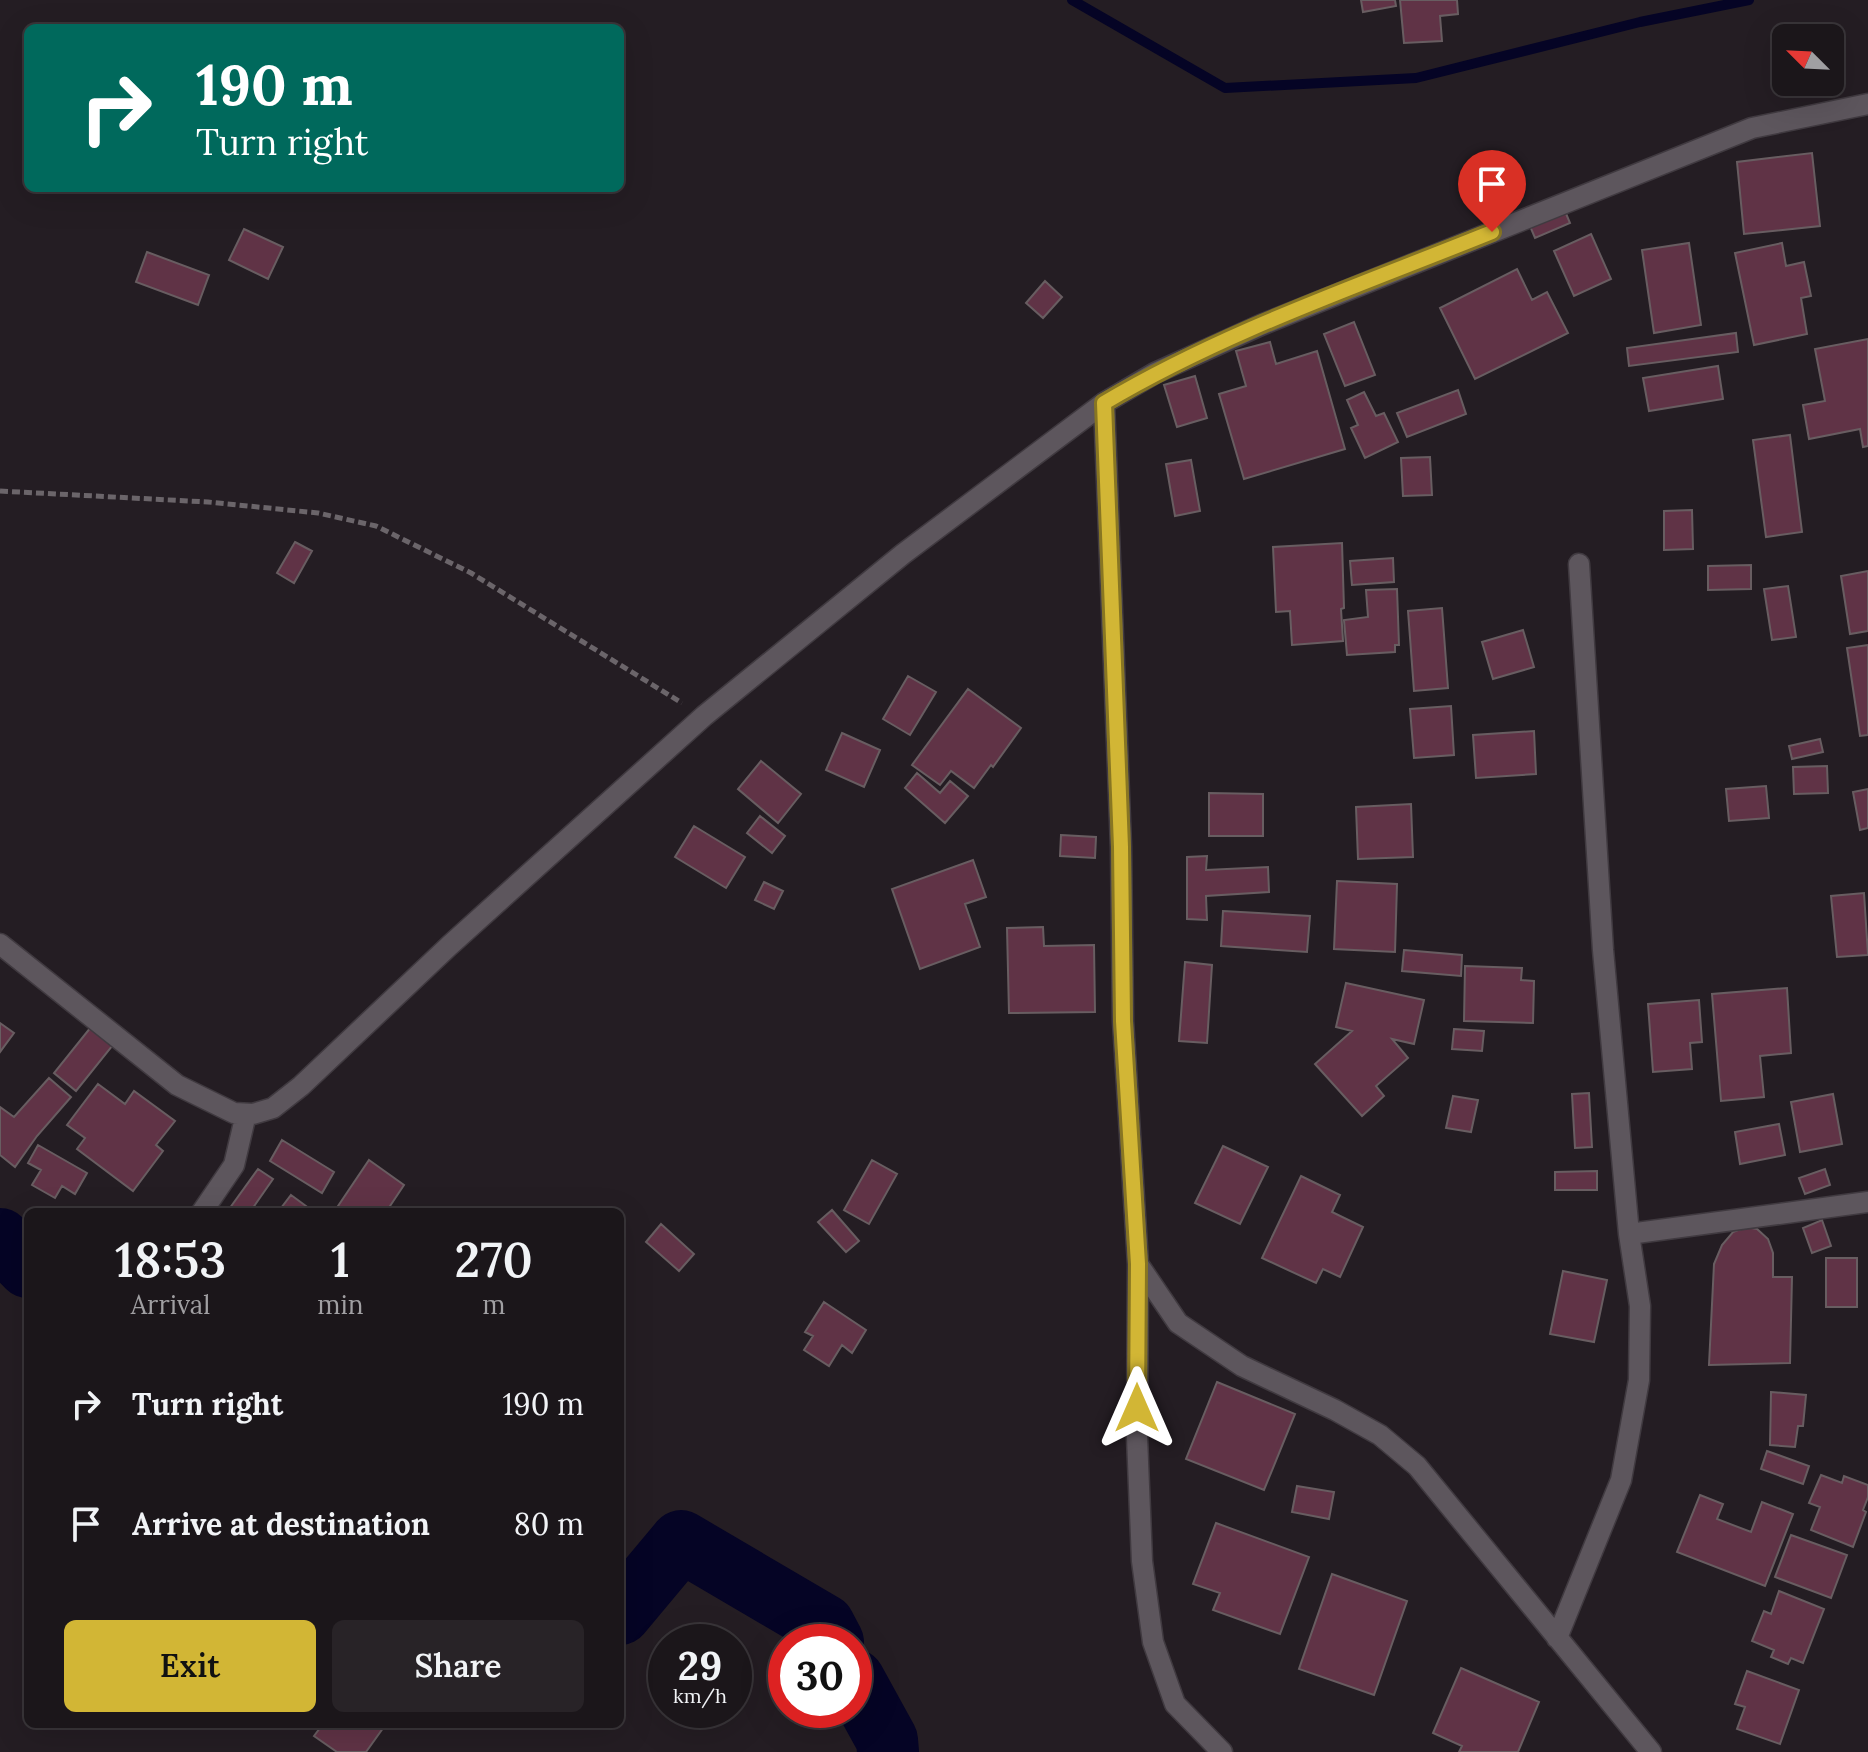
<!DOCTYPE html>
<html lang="en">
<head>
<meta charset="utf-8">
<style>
  body { margin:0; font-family:Lora,serif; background:#282327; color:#f1f3f6; height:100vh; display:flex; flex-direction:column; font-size:30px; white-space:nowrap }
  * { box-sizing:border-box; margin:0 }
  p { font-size:26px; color:#a09fa2 }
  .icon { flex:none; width:44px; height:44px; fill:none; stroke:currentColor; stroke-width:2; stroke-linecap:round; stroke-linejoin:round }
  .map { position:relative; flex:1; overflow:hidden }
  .side { position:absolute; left:24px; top:1208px; width:600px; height:520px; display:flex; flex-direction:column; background:#1b161a; border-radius:12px; box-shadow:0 8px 32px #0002,0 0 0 2px #393539 }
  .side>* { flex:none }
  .top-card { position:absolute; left:24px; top:24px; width:600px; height:168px; border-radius:12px; box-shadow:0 8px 32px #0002,0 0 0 2px #393539; background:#00695c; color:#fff; overflow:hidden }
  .needle { width:52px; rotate:294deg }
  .tools { position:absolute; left:1772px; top:24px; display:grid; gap:16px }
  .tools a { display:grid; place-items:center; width:72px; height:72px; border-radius:12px; background:#1b161a; box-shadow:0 8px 32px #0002,0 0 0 2px #393539; font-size:40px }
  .speed { position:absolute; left:648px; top:1624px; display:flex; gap:16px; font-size:40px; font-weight:700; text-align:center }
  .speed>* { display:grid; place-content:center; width:104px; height:104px; border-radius:50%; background:#1b161a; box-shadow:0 8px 32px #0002,0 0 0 2px #393539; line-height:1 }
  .speed small { font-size:20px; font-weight:400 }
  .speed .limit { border:12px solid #d22; background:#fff; color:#111 }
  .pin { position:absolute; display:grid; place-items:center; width:68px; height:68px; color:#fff; margin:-82px -34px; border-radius:50% 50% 50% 0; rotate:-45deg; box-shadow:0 0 8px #0007 }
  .pin .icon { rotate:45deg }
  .me { position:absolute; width:88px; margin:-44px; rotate:0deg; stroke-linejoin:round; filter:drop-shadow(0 0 6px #0008) }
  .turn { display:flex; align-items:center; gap:28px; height:168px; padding:0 40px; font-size:36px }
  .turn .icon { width:104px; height:104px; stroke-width:2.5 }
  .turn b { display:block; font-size:56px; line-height:68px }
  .eta { display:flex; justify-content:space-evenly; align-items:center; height:136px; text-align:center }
  .eta b { font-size:48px; font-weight:600; line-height:56px }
  .cta { display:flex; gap:16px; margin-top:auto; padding:16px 40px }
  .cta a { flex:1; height:92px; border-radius:12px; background:#d2b635; color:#111; font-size:32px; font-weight:600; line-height:92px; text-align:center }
  .cta a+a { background:#282327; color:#f1f3f6 }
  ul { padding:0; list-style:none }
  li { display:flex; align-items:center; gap:24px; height:120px; padding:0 40px }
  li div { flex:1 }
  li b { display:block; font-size:30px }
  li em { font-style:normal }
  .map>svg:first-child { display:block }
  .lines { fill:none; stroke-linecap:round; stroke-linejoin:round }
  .stream { stroke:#050425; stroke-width:10 }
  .river { stroke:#050425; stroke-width:62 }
  .building { fill:#603346; stroke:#685d61; stroke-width:2 }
  .minor-casing { stroke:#403a40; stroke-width:23 }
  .path { stroke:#6b656a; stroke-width:5; stroke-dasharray:8 4; stroke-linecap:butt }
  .minor { stroke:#5d565d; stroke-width:20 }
  .route-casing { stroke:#887622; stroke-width:20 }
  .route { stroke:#d2b635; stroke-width:14 }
</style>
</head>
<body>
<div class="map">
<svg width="1868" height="1752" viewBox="0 0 1868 1752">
  <rect width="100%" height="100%" fill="#241d23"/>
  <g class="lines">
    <!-- stream -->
    <path class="stream" d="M1072 0 1225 88 1416 78 1640 22 1749 0"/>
    <!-- river -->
    <path class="river" d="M0 1239 28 1267
      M620 1614 681 1541 824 1625 833 1642
      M854 1680 887 1740 888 1752"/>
  </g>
  <!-- building -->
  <path class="building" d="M1361 0H1395L1396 6 1363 12Z
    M1400 0H1457L1458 14 1440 16 1442 41 1404 43Z
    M1812 153 1820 226 1744 234 1737 162Z
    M1562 204 1570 223 1535 238 1527 219Z
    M244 229 283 247 268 279 229 260Z
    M1591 234 1611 279 1574 296 1554 251Z
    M1689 243 1701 325 1654 333 1642 250Z
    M1782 243 1786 266 1804 262 1811 296 1801 298 1807 334 1754 345 1735 253Z
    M147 252 209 275 198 305 136 282Z
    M1517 269 1532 300 1547 292 1568 333 1475 379 1440 308Z
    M1045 281 1062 297 1043 318 1026 303Z
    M1354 322 1375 375 1345 386 1324 334Z
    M1736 333 1738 352 1629 366 1627 348Z
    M1868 339V446L1863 447 1860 429 1809 439 1803 405 1825 401 1815 349Z
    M1270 342 1276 364 1317 351 1345 449 1244 479 1219 394 1246 386 1236 351Z
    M1718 366 1723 399 1649 411 1643 378Z
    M1195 376 1207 418 1177 427 1164 385Z
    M1458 390 1466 414 1407 437 1397 413Z
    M1364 392 1376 416 1384 413 1398 442 1365 458 1351 428 1358 425 1347 400Z
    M1790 435 1802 532 1766 537 1753 440Z
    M1430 457 1432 495 1403 496 1401 458Z
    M1191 460 1200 511 1175 516 1166 464Z
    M1692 510 1693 549 1664 550V511Z
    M295 542 312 551 294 583 277 573Z
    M1342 543 1344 608 1341 609 1343 641 1292 645 1290 611 1276 612 1273 547Z
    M1393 558 1394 582 1352 585 1350 561Z
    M1751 565V589L1708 590V566Z
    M1868 571V631L1850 634 1841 576Z
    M1788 586 1796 637 1772 640 1764 589Z
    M1397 589 1399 645H1395V652L1347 655 1344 620 1368 617 1366 590Z
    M1442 608 1448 688 1414 691 1408 611Z
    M1523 630 1534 667 1493 679 1482 642Z
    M1868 645V735L1860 736 1847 648Z
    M908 676 936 692 910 735 883 719Z
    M968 689 1021 728 993 767 991 765 974 788 951 771 940 785 912 765Z
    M1451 706 1454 755 1414 758 1410 709Z
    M1534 731 1536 774 1476 778 1473 735Z
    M842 733 880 750 864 787 826 770Z
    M1820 739 1823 752 1792 759 1789 746Z
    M761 761 801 794 778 823 738 789Z
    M1827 766 1828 793 1794 794 1793 767Z
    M917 773 940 793 950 781 968 796 945 823 905 788Z
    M1766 786 1769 818 1729 821 1726 789Z
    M1868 789V828L1860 830 1853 792Z
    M1209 793 1263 794V836H1209Z
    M1411 804 1413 857 1358 859 1356 807Z
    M760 816 785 836 772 853 747 833Z
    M694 826 745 857 726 888 675 857Z
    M1061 835 1096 837 1095 858 1060 856Z
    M1207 856 1206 870 1268 867 1269 892 1206 896 1207 920 1187 919V857Z
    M973 860 986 897 965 904 980 947 920 969 892 889Z
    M1337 881 1397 884 1395 952 1334 949Z
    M764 882 783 891 774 909 755 900Z
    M1864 893 1868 955 1837 957 1831 896Z
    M1223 911 1310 916 1307 952 1221 946Z
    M1043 927 1044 946 1094 945 1095 1012 1009 1013 1007 928Z
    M1404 950 1462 955 1461 976 1402 971Z
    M1185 962 1212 965 1207 1043 1179 1041Z
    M1465 966 1522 968 1521 980 1534 981 1533 1023 1464 1021Z
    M1346 983 1424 1000 1414 1044 1392 1039 1408 1058 1376 1086 1384 1096 1362 1116 1315 1064 1352 1031 1336 1027Z
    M1787 988 1791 1053 1760 1056 1764 1097 1721 1101 1712 994Z
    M1699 1000 1702 1042 1690 1043 1692 1069 1653 1072 1648 1004Z
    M0 1023 14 1033 0 1052Z
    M91 1027 113 1045 76 1091 54 1073Z
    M1454 1029 1484 1031 1482 1051 1452 1049Z
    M49 1078 71 1097 37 1136 15 1167 0 1155V1107L14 1117Z
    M98 1084 125 1104 134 1091 175 1121 156 1145 163 1151 133 1191 77 1149 85 1138 67 1125Z
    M1589 1093 1592 1147 1575 1148 1572 1094Z
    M1833 1094 1842 1144 1800 1152 1791 1102Z
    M1453 1096 1478 1100 1471 1132 1446 1128Z
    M1779 1124 1785 1155 1740 1164 1735 1132Z
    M282 1140 334 1172 322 1193 270 1161Z
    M38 1145 87 1173 75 1194 62 1186 55 1198 32 1185 41 1170 28 1163Z
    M1223 1146 1268 1167 1240 1224 1195 1203Z
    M369 1160 404 1185 386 1212H334Z
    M872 1160 897 1174 869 1224 844 1210Z
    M258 1169 273 1179 250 1212H227Z
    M1825 1169 1830 1185 1805 1194 1799 1178Z
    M1597 1171V1190H1555V1172Z
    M1301 1176 1340 1195 1332 1212 1363 1227 1340 1277 1323 1269 1316 1283 1262 1258Z
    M291 1195 310 1209 308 1212H278Z
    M832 1210 859 1241 846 1252 818 1222Z
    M1822 1220 1831 1246 1812 1253 1803 1228Z
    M661 1224 694 1254 679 1271 646 1242Z
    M1746 1227 1757 1229 1768 1239 1773 1253V1277H1792L1790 1363 1709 1365 1714 1264 1722 1245 1733 1232Z
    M1826 1258H1857V1307H1826Z
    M1563 1271 1607 1280 1594 1342 1550 1334Z
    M824 1302 866 1330 852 1353 842 1345 829 1366 804 1350 813 1336 805 1332Z
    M1217 1382 1295 1414 1264 1490 1186 1459Z
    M1771 1392 1806 1395 1803 1426H1798L1795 1447 1770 1445Z
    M1767 1451 1809 1466 1803 1484 1761 1469Z
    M1821 1475 1842 1483 1844 1476 1868 1485V1497L1863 1510 1866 1512 1853 1547 1811 1530 1820 1507 1809 1503Z
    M1297 1486 1334 1492 1329 1519 1292 1512Z
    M1700 1495 1723 1504 1717 1519 1751 1532 1762 1502 1793 1514 1765 1586 1677 1552Z
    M1216 1523 1309 1557 1280 1634 1213 1610 1220 1593 1193 1584Z
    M1791 1535 1847 1555 1831 1598 1775 1577Z
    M1332 1574 1407 1601 1374 1695 1299 1669Z
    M1779 1591 1824 1609 1803 1663 1791 1658 1788 1664 1771 1657 1774 1650 1752 1641 1764 1611 1771 1614Z
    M1461 1668 1539 1702 1518 1752H1459L1462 1746 1433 1733Z
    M1747 1671 1799 1690 1780 1744 1737 1729 1745 1707 1735 1704Z
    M323 1724H386L366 1752H337L314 1736Z"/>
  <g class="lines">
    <!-- minor casing -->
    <g class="minor-casing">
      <path id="minor" d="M1104 403 1121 847 1123 1021 1138 1264 1178 1323 1242 1366 1335 1410 1380 1435 1417 1466 1651 1752
        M0 944 177 1085 234 1113 253 1114 273 1108 301 1086 449 946 704 716 903 554 1104 403 1155 373 1261 325 1752 128 1868 104
        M202 1212 234 1165 246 1114
        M1629 1234 1868 1202
        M1138 1264 1137 1437 1142 1561 1153 1642 1175 1704 1222 1752
        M1557 1638 1621 1480 1639 1380 1640 1306 1629 1234 1603 950 1579 564"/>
    </g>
    <!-- path -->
    <path class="path" d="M0 491 208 502 318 513 376 526 471 573 682 703"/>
    <!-- minor -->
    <use href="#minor" class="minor"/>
  </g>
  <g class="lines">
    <!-- route casing -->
    <g class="route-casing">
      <path id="route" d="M1137 1408 1138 1264 1123 1021 1121 847 1104 403C1225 331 1361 285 1492 232"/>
    </g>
    <!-- route -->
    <use href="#route" class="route"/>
  </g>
</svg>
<div class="tools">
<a><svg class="needle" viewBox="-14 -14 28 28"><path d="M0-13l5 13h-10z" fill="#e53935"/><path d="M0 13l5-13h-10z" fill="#a09fa2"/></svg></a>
</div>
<div class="speed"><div>29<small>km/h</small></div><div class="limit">30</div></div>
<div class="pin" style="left:1492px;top:232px;background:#d93025"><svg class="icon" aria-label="arrive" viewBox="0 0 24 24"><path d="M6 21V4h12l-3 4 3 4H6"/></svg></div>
<svg class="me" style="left:1137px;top:1408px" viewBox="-20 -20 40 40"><path d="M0-17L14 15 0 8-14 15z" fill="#d2b635" stroke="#fff" stroke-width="4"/></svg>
<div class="top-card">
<div class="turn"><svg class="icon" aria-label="right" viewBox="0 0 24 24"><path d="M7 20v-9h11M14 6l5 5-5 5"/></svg><div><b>190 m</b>Turn right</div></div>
</div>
<section class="side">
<div class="eta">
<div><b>18:53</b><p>Arrival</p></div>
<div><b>1</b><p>min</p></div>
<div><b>270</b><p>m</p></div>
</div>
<ul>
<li><svg class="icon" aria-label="right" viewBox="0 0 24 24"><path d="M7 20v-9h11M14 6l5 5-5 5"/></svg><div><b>Turn right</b></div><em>190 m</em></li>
<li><svg class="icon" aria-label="arrive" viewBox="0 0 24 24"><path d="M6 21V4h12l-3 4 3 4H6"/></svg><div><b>Arrive at destination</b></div><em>80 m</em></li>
</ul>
<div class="cta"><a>Exit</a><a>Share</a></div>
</section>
</div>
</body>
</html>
